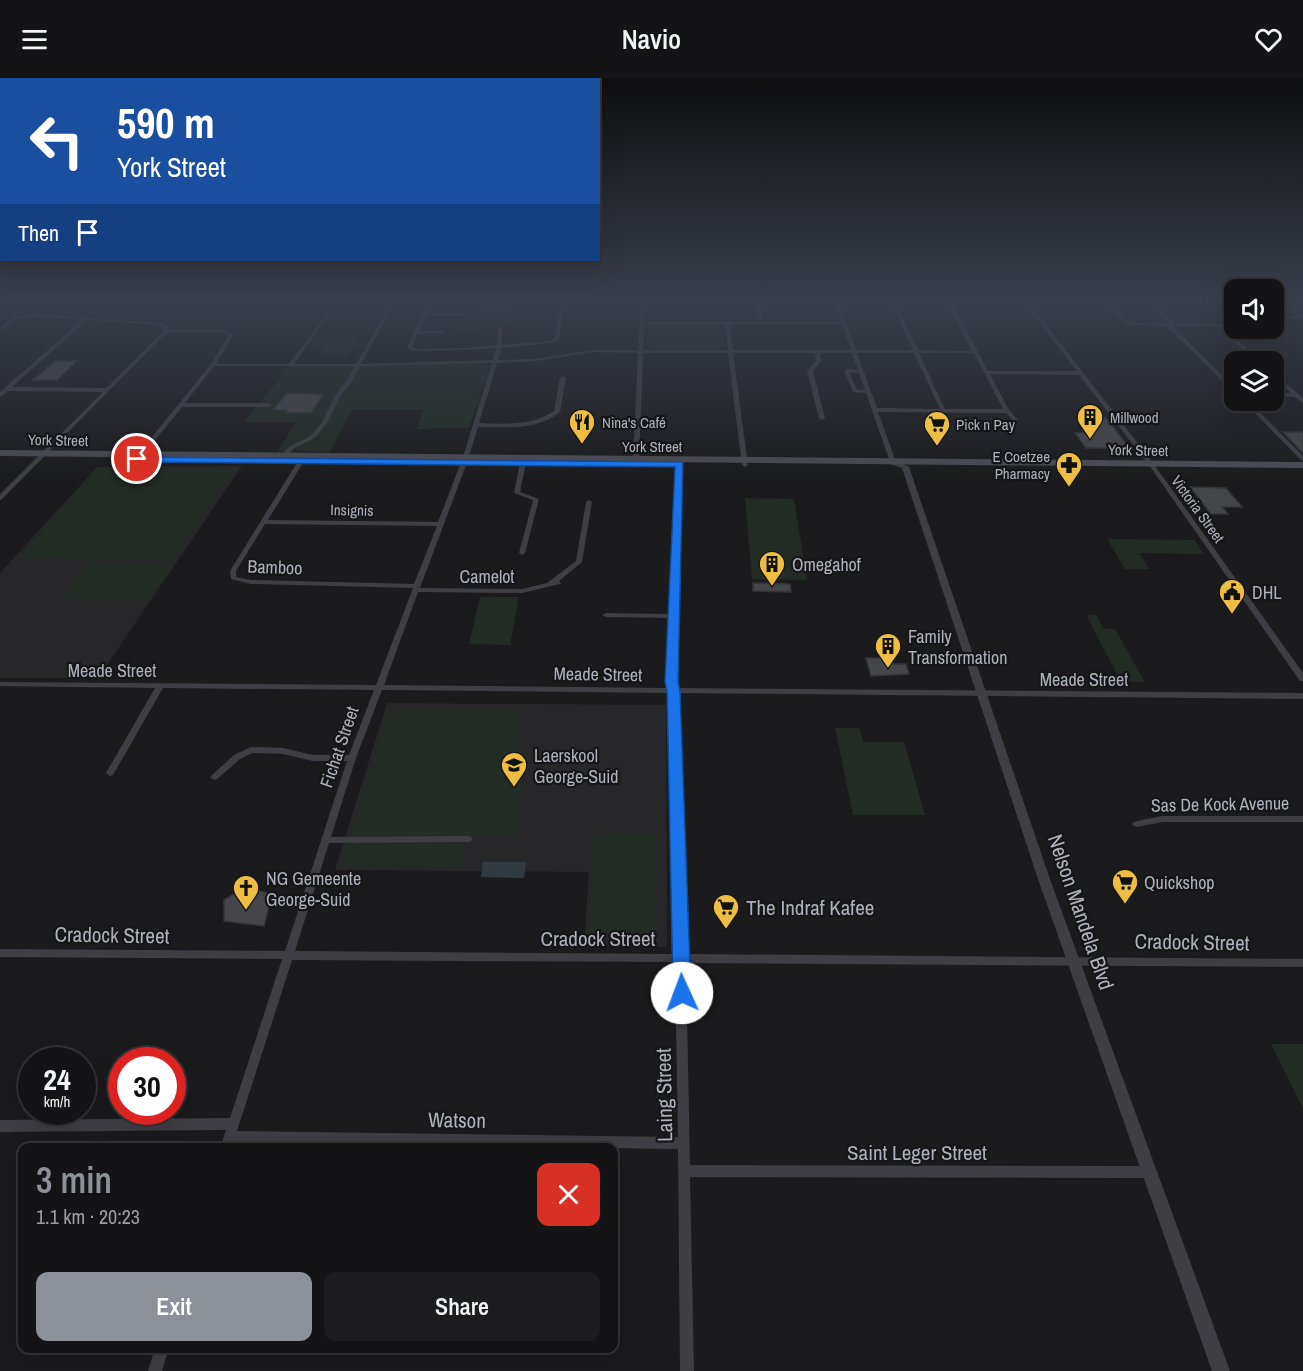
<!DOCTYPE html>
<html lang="en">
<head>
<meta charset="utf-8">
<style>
  body { margin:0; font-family:"Archivo Narrow",sans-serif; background:#1d1d1f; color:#f1f3f6; height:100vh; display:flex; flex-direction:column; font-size:22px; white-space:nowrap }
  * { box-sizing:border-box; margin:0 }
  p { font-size:20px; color:#9d9ea1 }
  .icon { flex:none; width:33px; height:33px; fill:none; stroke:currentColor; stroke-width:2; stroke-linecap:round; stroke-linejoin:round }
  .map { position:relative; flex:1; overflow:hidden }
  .panel { position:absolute; left:18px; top:1065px; width:600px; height:210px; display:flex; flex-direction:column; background:#141416; border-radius:12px; box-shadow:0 6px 24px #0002,0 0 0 2px #333335 }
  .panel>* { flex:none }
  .guide { position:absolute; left:0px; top:0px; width:600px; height:183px; box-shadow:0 6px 24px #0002,0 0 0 2px #333335; background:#1a4fa0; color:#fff; overflow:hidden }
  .fabs { position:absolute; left:1224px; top:201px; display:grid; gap:12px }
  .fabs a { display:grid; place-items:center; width:60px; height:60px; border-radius:12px; background:#141416; box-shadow:0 6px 24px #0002,0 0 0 2px #333335; font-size:30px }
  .speed { position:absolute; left:18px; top:969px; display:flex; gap:12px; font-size:30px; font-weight:700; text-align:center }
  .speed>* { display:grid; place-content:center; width:78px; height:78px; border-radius:50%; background:#141416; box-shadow:0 6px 24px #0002,0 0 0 2px #333335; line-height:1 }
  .speed small { font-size:15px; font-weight:400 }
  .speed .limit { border:9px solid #d22; background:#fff; color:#111 }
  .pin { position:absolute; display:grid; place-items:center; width:51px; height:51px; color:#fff; margin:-26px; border:3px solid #fff; border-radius:50%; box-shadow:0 2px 6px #0007 }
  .me { position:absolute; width:66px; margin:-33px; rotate:358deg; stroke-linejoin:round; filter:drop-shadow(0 0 4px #0008) }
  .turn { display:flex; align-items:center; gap:21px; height:126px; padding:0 18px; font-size:27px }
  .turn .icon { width:78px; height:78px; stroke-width:2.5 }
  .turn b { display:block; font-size:42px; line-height:51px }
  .then { display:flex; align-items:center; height:57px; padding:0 18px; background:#0003; gap:12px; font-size:22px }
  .round { display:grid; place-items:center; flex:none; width:63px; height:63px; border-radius:12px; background:#1d1d1f }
  .headline { display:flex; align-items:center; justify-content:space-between; height:102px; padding:0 18px }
  h1 { font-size:36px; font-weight:600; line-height:45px; color:#8c9099 }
  .cta { display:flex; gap:12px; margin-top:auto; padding:12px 18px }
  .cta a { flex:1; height:69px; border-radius:12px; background:#8c9099; color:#fff; font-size:24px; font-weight:600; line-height:69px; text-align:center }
  .cta a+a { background:#1d1d1f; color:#f1f3f6 }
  header { display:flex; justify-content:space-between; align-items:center; height:78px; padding:0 18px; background:#141416; font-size:27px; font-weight:600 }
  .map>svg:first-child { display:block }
  .built { fill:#27272a }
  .green { fill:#222b24 }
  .water { fill:#313941 }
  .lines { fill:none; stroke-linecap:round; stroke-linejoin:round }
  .stream { stroke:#313941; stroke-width:1.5 }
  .building { fill:#45464a; stroke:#353539; stroke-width:1.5 }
  .minor { fill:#3e3e44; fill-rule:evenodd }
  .tertiary { fill:#3e3e44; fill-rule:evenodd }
  .secondary { fill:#4a4b52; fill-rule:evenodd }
  .route { fill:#1a73e8; stroke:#114b97; stroke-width:1.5 }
  .labels { text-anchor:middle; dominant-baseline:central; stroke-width:4.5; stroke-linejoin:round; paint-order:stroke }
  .far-poi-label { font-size:15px; fill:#aeb1bc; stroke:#161618; text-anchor:start }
  .far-street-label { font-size:15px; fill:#aeb1bc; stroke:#161618 }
  .poi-label { font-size:18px; fill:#aeb1bc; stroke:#161618; text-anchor:start }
  .street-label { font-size:18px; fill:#aeb1bc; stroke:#161618 }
  .near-poi-label { font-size:21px; fill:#aeb1bc; stroke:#161618; text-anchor:start }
  .near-street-label { font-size:21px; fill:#aeb1bc; stroke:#161618 }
</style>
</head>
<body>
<header><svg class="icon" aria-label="menu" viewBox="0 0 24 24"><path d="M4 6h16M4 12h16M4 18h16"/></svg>Navio<svg class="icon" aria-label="heart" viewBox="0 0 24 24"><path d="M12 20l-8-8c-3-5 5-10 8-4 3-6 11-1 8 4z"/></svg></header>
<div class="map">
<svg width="1303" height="1293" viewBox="0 0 1303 1293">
  <rect width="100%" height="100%" fill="#1b1b1d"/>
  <!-- built -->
  <path class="built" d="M242 388 98 600H0V495L97 389Z
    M387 625 666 627 667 869 584 868 589 794 335 792Z"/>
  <!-- green -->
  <path class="green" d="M502 228H510L517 235 514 244 495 248 493 251 450 254 456 250H471L474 242 467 239 470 235Z
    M653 247H718L723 249 725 269 720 271H653L647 269 648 249Z
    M315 259 358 260 354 267H367L366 269H353L348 277H320L324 269H309Z
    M484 285 490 288 469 350 416 351 424 332H352L330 374 278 373 296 344H244L290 288Z
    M98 389 234 391 173 481 18 480Z
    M745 420 794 421 807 502 752 501Z
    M1107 461 1194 462 1204 476 1140 475 1149 491H1125Z
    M90 484 174 486 148 523 59 520Z
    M480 519H519L510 567 469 566Z
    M1086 537H1096L1104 551H1115L1145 604 1102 603 1099 596H1117Z
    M388 631H520L512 690 523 698 515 758H351Z
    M835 650H860L863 664H904L925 737H853Z
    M594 755H656V860L588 859Z
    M463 763 460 787 339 788 345 765Z
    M1271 966H1303V1031Z"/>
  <!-- water -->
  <path class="water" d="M483 784H526L524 800 481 799Z"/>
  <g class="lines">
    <!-- stream -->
    <path class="stream" d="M200 222 222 226 278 222"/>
  </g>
  <!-- building -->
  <path class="building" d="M55 283H76L57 302H33Z
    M294 315 312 316 323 317 311 335H285L287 332H273L286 316Z
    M1106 340 1114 350 1129 370H1086L1075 355H1094L1083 341Z
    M1283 354H1303V375Z
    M1190 409 1226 410 1242 429H1222L1228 436H1211Z
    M753 505 790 506 791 514 753 513Z
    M866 580H885L887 586H906L909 596 871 598Z
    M244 809 272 816 264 848 224 843V822Z"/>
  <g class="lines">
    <!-- minor -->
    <path class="minor" d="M429 222H433L427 236H464L466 237 464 238H426L419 253H443L445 254 443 255 417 256 412 269 415 271 466 270 497 267 498 250 500 249 502 250V267L551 263 555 260 560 231 564 230 559 262 552 265 501 270 498 282 535 281 593 272H638L641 222H645L644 244H758L755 222H759L763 244H841L834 222H838L856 272H913L890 222H894L918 272 972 273 946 222H950L988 293H1077L1022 222H1027L1153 385 1303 595V603H1300L1149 387 1079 297 990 296 1009 332 1018 342 1015 344 1006 335 878 334 896 384 893 386 890 384 866 315 853 314 844 293 847 291 858 292 852 275H820L821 283 813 293 825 340 822 342 819 340 807 293 816 283 815 275H733L748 387 745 389 742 387 728 275H643L639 386 636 388 633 386 638 275 593 274 535 283 497 285 479 345C505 346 531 348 554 333L560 300 563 298 566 300 560 334C537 353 506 349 478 349L469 379 420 510 522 511 547 505 576 483 586 424 589 422 592 424 582 484 559 503 561 505 560 506 522 515 418 514 384 607 668 610 667 604 670 540 606 539 602 537 606 535 670 536 677 381 680 379 683 381 677 536 679 538 677 540 675 604 676 610 1303 615V621L677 615 686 876 1303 881V889L686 885 690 1087 1150 1088 1154 1090 1156 1094 1154 1098 1150 1100 690 1099 694 1293H680L678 1071 234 1065 232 1070H220L226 1052 0 1054V1042L230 1040 282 881 0 879V871L285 873 347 683H313L283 676 252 675 240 681 217 701 214 702 210 699 234 677 251 669 283 670 313 677H349L374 612 163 610 113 697 110 698 106 695 155 610 0 608V604L376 607 413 510 251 506 231 501 230 493 298 383 301 381 304 383 268 442 438 444 463 379 492 285 360 288 351 305 341 317 327 345 317 358 309 363 294 370 287 378 285 379 282 377C293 361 302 367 312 356 323 347 327 332 334 320 341 309 348 300 355 288H214L185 325H269L272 327 269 329H182L139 382 137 383 134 381 135 380 211 286 229 257 223 254H167L2 421 0 422V416L103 314 8 313 0 319V314L82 242 35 238 17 241 0 253V250L14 239 35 236 159 245 167 246 168 252H223L234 256 216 286H289L327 236 329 237 294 286H356L391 225 393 224 395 225 361 286 493 282 496 270 466 272 414 273 408 271V267ZM87 242 159 247 163 248 164 253 106 310 12 309ZM644 246H725L728 272H643ZM729 246H842L851 272H733ZM857 275H914L940 331 877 330ZM919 275H974L1003 331H945ZM850 295H859L865 312H857ZM265 446 437 448 414 506 251 502 236 499V493ZM382 612 669 615 675 876 295 873 329 765 468 764 471 763 473 761 471 759 468 758 331 759 356 680ZM292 882 675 884 678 1059 237 1053Z
      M505 222H509L508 226H504Z
      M1104 222H1109L1125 241 1133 245H1169L1147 222H1152L1175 245 1234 246V248H1223L1261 284H1256L1218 248H1173L1234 310V313H1232L1167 248 1130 247 1121 243Z
      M1228 222H1233L1234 227Z
      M1281 222H1286L1303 238V241L1276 240V239L1278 238H1298Z
      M1274 295 1303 320V325L1295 319 1274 318V315H1291L1274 299Z
      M1242 322H1248L1303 378V383L1301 382Z
      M523 383 526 385 520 414 539 421 525 475 522 477 519 475 533 422 514 415 520 385Z
      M1162 738H1303V744H1162L1137 749 1134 748 1132 746 1134 744 1137 743Z
      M155 1270H169L162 1293H148Z"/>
    <!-- tertiary -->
    <path class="tertiary" d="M890 382H896L909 389 1051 804 1230 1293H1212L1039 804 902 390 890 386Z"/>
    <!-- secondary -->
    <path class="secondary" d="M0 372 1303 384V390L0 378Z"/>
  </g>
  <!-- sky -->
  <linearGradient id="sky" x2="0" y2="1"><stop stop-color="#0f0f10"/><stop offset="0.55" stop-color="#393f4c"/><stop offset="1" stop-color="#393f4c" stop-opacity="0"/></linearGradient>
  <rect width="1303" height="403" fill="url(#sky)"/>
  <!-- route -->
  <path class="route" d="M133 379 683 384 678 604 680 613 691 915 688 921 682 923 675 921 673 915 667 613 665 604 675 389 137 384 133 383Z"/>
  <!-- icons -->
  <defs>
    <g id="building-pin" transform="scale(1.35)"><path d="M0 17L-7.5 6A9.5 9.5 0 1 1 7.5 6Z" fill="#edbe42" stroke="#161618"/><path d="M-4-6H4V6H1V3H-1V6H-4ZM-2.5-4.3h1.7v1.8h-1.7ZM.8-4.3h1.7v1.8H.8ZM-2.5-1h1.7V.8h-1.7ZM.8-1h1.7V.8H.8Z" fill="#111"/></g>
    <g id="restaurant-pin" transform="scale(1.35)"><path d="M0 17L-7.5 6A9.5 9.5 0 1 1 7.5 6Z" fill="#edbe42" stroke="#161618"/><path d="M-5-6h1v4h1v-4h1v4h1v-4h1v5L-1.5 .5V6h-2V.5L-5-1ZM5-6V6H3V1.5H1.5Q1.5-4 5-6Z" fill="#111"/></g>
    <g id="supermarket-pin" transform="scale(1.35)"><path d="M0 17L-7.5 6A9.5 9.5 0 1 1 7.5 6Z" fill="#edbe42" stroke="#161618"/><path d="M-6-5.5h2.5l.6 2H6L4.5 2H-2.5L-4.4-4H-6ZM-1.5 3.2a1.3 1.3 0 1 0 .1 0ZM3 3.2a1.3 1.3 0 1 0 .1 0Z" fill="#111"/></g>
    <g id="pharmacy-pin" transform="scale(1.35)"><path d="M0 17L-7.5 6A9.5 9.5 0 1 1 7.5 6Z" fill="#edbe42" stroke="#161618"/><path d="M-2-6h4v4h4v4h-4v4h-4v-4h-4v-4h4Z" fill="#111"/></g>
    <g id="civic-pin" transform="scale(1.35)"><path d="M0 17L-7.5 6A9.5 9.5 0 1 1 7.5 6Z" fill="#edbe42" stroke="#161618"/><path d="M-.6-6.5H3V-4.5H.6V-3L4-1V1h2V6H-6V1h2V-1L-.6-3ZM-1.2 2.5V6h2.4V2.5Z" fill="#111"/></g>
    <g id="school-pin" transform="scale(1.35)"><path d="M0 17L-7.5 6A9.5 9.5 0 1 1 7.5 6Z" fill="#edbe42" stroke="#161618"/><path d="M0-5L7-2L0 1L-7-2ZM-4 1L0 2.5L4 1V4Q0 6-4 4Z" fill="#111"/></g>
    <g id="church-pin" transform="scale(1.35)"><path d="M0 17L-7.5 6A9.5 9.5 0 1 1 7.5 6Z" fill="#edbe42" stroke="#161618"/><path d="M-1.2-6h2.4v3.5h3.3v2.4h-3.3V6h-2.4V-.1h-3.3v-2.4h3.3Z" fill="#111"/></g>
  </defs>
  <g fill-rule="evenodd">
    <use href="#building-pin" x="1090" y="339"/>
    <use href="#restaurant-pin" x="582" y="344"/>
    <use href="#supermarket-pin" x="937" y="346"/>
    <use href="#pharmacy-pin" x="1069" y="387"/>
    <use href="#building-pin" x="772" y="486"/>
    <use href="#civic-pin" x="1232" y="514"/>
    <use href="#building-pin" x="888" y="568"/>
    <use href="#school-pin" x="514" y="687"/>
    <use href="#supermarket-pin" x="1125" y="804"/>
    <use href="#church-pin" x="246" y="810"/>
    <use href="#supermarket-pin" x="726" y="829"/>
  </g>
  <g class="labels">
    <!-- far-poi labels -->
    <g class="far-poi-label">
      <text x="1110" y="339">Millwood</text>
      <text x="602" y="344">Nina's Café</text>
      <text x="956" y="346">Pick n Pay</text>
      <text x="1050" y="378" text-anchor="end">E Coetzee<tspan x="1050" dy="17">Pharmacy</tspan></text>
    </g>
    <!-- far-street labels -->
    <g class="far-street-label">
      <text transform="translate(58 362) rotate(1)">York Street</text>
      <text x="652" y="368">York Street</text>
      <text transform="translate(1138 372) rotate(1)">York Street</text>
      <text transform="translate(1198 431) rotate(54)">Victoria Street</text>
      <text transform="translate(352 432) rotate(1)">Insignis</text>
    </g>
    <!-- poi labels -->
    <g class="poi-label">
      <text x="792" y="486">Omegahof</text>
      <text x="1252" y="514">DHL</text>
      <text x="908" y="558">Family<tspan x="908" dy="21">Transformation</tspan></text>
      <text x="534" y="677">Laerskool<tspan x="534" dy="21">George-Suid</tspan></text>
      <text x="266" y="800">NG Gemeente<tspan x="266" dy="21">George-Suid</tspan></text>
      <text x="1144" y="804">Quickshop</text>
    </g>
    <!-- street labels -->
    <g class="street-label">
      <text transform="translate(275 489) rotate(2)">Bamboo</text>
      <text x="487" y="498">Camelot</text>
      <text x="112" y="592">Meade Street</text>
      <text transform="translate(598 596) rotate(1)">Meade Street</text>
      <text x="1084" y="601">Meade Street</text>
      <text transform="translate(339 669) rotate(-71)">Fichat Street</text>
      <text transform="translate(1220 726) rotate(-1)">Sas De Kock Avenue</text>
    </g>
    <!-- near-poi labels -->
    <g class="near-poi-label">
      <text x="746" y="829">The Indraf Kafee</text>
    </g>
    <!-- near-street labels -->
    <g class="near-street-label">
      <text transform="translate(1081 834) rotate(71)">Nelson Mandela Blvd</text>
      <text transform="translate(112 857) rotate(1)">Cradock Street</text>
      <text x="598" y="860">Cradock Street</text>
      <text transform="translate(1192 864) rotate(1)">Cradock Street</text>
      <text transform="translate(664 1017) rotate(-91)">Laing Street</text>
      <text transform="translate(457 1042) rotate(1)">Watson</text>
      <text x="917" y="1074">Saint Leger Street</text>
    </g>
  </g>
</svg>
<div class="fabs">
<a><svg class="icon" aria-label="sound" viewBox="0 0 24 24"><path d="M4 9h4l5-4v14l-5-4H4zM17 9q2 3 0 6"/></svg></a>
<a><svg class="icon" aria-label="layers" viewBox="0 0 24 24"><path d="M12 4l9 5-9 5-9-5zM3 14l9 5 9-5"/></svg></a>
</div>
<div class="speed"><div>24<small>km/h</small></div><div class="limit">30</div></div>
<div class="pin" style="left:137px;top:381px;background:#d93025"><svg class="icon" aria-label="arrive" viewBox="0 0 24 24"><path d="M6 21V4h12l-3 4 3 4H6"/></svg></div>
<svg class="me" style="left:682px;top:915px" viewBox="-20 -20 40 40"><circle r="19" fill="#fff"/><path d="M0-13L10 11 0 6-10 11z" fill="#1a73e8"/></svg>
<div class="guide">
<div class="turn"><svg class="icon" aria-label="left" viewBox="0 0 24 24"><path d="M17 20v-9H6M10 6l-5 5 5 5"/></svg><div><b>590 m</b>York Street</div></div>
<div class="then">Then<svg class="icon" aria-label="arrive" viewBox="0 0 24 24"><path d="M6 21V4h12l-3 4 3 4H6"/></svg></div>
</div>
<section class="panel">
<div class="headline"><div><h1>3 min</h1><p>1.1 km · 20:23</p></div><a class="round" style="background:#d93025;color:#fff"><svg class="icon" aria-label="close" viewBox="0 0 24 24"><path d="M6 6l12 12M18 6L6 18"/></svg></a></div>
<div class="cta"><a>Exit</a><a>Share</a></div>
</section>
</div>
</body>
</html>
